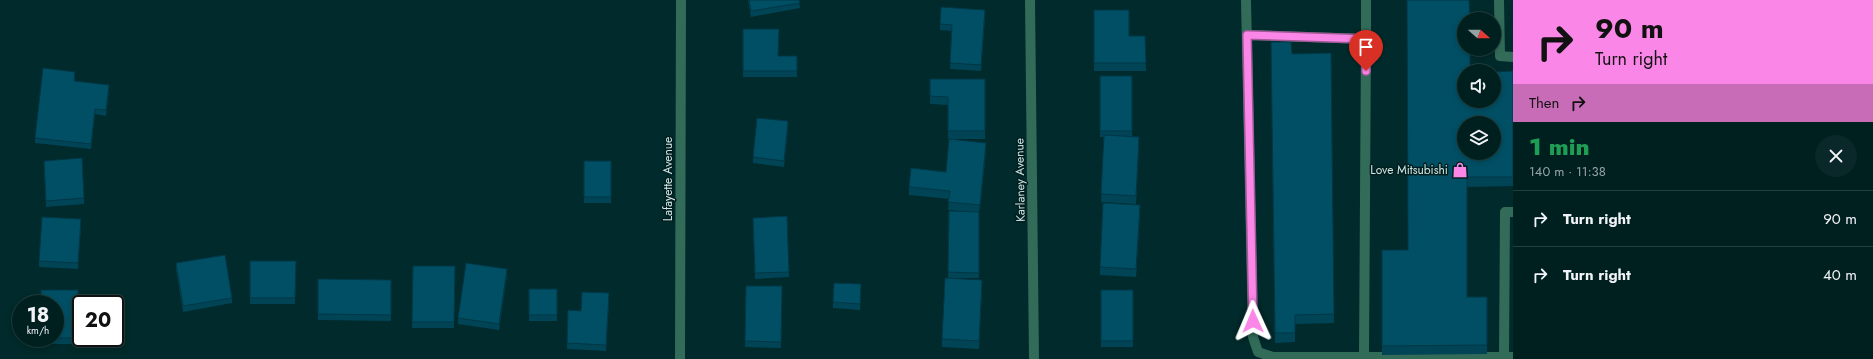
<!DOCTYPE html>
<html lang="en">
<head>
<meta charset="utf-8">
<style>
  body { margin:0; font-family:Jost,sans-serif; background:#0a2829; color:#f1f3f6; height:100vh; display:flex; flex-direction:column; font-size:15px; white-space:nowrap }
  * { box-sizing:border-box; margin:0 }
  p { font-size:13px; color:#95a3a5 }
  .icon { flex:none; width:22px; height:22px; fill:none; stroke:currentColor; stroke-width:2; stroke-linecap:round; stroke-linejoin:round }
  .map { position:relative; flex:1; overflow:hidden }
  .details { display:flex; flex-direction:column; background:#002020; width:360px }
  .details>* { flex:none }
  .guide { background:#fa87e7; color:#111; overflow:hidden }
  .needle { width:26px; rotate:111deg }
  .tools { position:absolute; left:1457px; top:12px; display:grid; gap:8px }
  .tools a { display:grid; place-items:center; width:44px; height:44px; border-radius:50%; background:#002020; box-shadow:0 2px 6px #0003,0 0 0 1px #223e3e; font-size:20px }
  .speed { position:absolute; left:12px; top:295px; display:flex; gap:8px; font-size:20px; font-weight:700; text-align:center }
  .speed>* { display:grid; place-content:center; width:52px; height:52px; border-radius:50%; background:#002020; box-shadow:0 2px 6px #0003,0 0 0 1px #223e3e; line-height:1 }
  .speed small { font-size:10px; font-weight:400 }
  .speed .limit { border:2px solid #111; border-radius:6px; background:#fff; color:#111 }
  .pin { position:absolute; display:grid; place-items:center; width:34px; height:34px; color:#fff; margin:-41px -17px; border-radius:50% 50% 50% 0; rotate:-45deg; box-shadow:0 0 4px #0007 }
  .pin .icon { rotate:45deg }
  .me { position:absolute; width:44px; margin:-22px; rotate:359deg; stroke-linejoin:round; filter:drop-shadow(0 0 3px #0008) }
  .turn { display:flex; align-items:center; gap:14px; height:84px; padding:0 16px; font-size:18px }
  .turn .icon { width:52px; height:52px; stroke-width:2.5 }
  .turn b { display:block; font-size:28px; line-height:34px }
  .then { display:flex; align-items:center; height:38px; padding:0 16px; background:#0003; gap:8px; font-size:15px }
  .round { display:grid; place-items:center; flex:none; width:42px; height:42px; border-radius:21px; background:#0a2829 }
  .overview { display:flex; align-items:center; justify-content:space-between; height:68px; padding:0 16px }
  h1 { font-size:24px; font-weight:800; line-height:30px; color:#1e9e55 }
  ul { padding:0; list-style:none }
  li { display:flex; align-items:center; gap:12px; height:56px; padding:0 16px; border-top:1px solid #223e3e }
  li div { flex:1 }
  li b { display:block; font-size:15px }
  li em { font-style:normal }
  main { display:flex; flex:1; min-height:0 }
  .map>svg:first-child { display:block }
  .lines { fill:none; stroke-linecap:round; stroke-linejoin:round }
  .lane { stroke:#326c58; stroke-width:10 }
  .street { stroke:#326c58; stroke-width:10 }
  .wall { fill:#004456 }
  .shaded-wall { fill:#003746 }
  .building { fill:#004f64; stroke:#003746; fill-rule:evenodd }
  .route-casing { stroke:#a25896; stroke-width:10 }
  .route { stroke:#fa87e7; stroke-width:7 }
  .labels { text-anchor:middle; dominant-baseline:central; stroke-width:3; stroke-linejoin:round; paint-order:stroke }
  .poi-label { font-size:12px; fill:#d0e5e4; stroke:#021f20; text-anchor:end }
  .street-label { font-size:12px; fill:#d0e5e4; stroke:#021f20 }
</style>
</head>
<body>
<main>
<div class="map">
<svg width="1513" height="359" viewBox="0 0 1513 359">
  <rect width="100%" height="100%" fill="#002a2b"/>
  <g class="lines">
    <!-- lane -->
    <path class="lane" d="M1246 0 1253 337 1258 352 1273 357H1513
      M1366 0V39
      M1499 0 1500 56 1513 57
      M1247 35 1366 39 1364 357
      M1504 357 1505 212H1513"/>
    <!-- street -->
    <path class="street" d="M1030 0 1034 359
      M680 359 681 0"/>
  </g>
  <!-- wall -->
  <path class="wall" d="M748 0H799L800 8 751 17Z
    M1094 10 1129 36H1145L1146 71H1094Z
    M985 16 981 71 950 69 952 31 940 30V24Z
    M743 29 778 56H797V77H743Z
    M1271 42 1292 54 1331 53 1334 323 1295 324V342L1275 343Z
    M1513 71V186L1467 187V297H1487V354L1382 355V250H1408L1464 101Z
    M1100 76H1132V136L1139 145 1136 204 1101 202 1104 137H1100Z
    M75 77V81L109 91 106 116 95 114 91 149 35 143V138Z
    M930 79H985V139H948V105L930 104Z
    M788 127 784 167 753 163V157Z
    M986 151 979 213V278H948L949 211 968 212 948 210 949 199 909 195V187L946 172Z
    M584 161H611V203H584Z
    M44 167 84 198V204L46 207Z
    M1140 213 1136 277 1100 275V267Z
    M753 218 789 272V277L755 279Z
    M81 225 78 269 39 267V261Z
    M250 261H296L295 304H250Z
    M176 263 232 298V303L183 312 176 269Z
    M413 266H455L454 328H412Z
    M507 275 499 330 458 324V318Z
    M318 279 391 280V321L318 320Z
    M746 286H782L781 348 745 347Z
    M982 288 979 349 942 347V339Z
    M529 289H557V321H529Z
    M78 290V344H41V338Z
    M861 290 860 310 833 308V302Z
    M1101 290H1133V347H1101Z
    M609 299 606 351 567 349V343L581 311Z"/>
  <!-- shaded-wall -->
  <path class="shaded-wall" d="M985 10V16L981 71V65Z
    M109 85V91L106 116V110Z
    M95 109V114L91 149V144Z
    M788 121V127L784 167V161Z
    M1139 137V145L1136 204V196Z
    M986 143V151L980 213V205Z
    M1140 205V213L1136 277V269Z
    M507 269V275L499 330V324Z
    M982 280V288L979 349V341Z"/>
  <!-- building -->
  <path class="building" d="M749 0H799L800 3 751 11Z
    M1407 0H1469L1470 19H1464V49H1470V71H1464V101H1494V72L1513 71V177H1467V297H1487V345L1382 346V250H1408ZM1464 123H1494V153H1464Z
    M941 7 985 10 981 65 950 63 952 25 940 24Z
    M1094 10H1129V36H1145L1146 63H1094Z
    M743 29H779L778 56H797V71H743Z
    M1271 42H1291L1292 54 1331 53 1334 314 1295 315V333H1275Z
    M43 68 75 72 74 81 109 85 106 110 95 109 91 144 35 138Z
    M1100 76H1132V131H1100Z
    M930 79H985V131H948V97L930 96Z
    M757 118 788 121 784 161 753 157Z
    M1104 135 1139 137 1136 196 1101 194Z
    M949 139 986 143 980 205 948 202 950 191 909 187 911 168 946 172Z
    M82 158 84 198 46 201 44 161Z
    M584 161H611V197H584Z
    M1103 203 1140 205 1136 269 1100 267Z
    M949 211 979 212V273L948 272Z
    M787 216 789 272 755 273 753 218Z
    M42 217 81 219 78 263 39 261Z
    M225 255 232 298 183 306 176 263Z
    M250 261H296L295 298H250Z
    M466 263 507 269 499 324 458 318Z
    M413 266H455L454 322H412Z
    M945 278 982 280 979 341 942 339Z
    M318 279 391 280V315L318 314Z
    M834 283 861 284 860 304 833 302Z
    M746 286H782L781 342 745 341Z
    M529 289H557V315H529Z
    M41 290H78V338H41H55V304H41Z
    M1101 290H1133V341H1101Z
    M582 292 609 293 606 345 567 343 568 310 581 311Z"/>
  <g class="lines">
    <!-- route casing -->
    <g class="route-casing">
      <path id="route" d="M1253 321 1247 35 1366 39V71"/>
    </g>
    <!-- route -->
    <use href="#route" class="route"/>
  </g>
  <!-- icons -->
  <defs>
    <g id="shop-bare" transform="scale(1.2)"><path d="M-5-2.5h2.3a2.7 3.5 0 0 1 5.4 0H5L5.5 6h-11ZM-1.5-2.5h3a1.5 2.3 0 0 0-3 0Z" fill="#fa87e7" stroke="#021f20" stroke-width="2.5" paint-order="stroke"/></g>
  </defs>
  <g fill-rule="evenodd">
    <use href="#shop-bare" x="1460" y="170"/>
  </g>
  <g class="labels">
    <!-- poi labels -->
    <g class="poi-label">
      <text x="1448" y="170">Love Mitsubishi</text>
    </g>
    <!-- street labels -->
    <g class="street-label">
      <text transform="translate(668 179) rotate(-90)">Lafayette Avenue</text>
      <text transform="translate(1020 180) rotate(-91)">Karlaney Avenue</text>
    </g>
  </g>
</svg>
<div class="tools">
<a><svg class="needle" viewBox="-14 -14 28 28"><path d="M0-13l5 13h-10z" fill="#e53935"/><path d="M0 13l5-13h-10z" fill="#95a3a5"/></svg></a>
<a><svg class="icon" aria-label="sound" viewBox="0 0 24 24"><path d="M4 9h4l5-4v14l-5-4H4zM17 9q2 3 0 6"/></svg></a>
<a><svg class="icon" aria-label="layers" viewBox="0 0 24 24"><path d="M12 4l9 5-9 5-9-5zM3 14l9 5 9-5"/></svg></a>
</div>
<div class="speed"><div>18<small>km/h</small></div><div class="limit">20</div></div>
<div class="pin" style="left:1366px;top:71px;background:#d93025"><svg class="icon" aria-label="arrive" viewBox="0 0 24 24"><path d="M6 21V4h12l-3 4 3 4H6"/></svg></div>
<svg class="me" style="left:1253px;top:321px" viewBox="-20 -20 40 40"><path d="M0-17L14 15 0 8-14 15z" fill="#fa87e7" stroke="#fff" stroke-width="4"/></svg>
</div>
<section class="details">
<div class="guide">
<div class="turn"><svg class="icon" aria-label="right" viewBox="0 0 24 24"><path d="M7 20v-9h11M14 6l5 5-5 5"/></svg><div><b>90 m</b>Turn right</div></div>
<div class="then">Then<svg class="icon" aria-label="right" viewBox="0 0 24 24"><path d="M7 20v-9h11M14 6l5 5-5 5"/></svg></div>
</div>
<div class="overview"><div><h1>1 min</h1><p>140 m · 11:38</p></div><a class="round"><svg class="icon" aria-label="close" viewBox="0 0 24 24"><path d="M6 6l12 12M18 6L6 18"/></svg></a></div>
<ul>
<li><svg class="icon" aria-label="right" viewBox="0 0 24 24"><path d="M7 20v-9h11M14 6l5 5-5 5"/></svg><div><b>Turn right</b></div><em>90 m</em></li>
<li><svg class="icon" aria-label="right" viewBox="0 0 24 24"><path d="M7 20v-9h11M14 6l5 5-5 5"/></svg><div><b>Turn right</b></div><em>40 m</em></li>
</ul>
</section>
</main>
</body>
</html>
